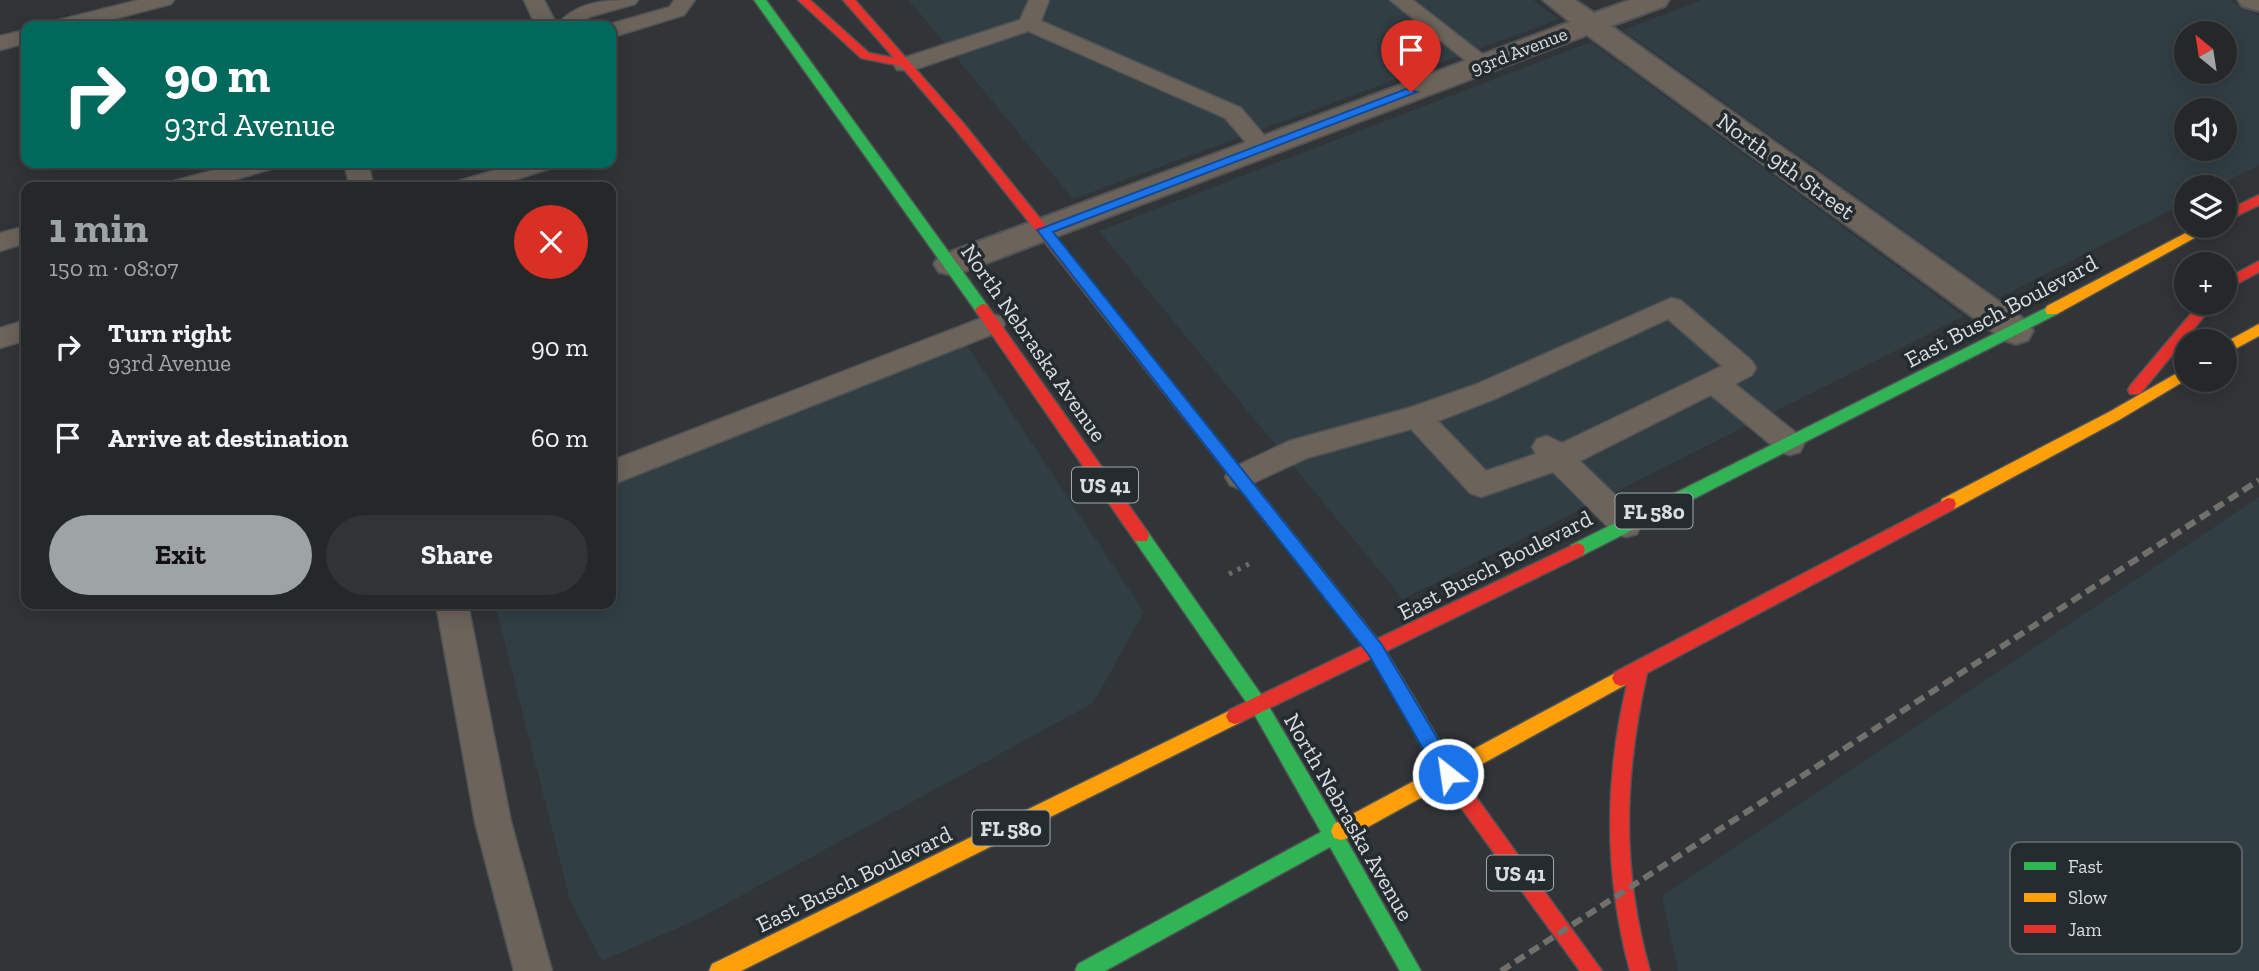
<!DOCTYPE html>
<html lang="en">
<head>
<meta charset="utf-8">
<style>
  body { margin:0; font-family:"Zilla Slab",serif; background:#313435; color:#f1f3f6; height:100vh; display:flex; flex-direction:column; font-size:26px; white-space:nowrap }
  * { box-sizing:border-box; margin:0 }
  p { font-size:23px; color:#a3a6a8 }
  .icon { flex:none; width:38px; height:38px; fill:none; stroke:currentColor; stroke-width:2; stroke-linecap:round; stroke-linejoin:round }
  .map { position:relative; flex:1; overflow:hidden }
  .details { position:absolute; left:21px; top:182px; width:595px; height:427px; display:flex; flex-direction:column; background:#252829; border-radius:14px; box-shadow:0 4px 18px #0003,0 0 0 2px #424446 }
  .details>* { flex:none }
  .top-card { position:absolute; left:21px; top:21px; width:595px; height:147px; border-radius:14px; box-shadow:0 4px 18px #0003,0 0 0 2px #424446; background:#00695c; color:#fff; overflow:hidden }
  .needle { width:46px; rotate:330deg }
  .controls { position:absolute; left:2174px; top:21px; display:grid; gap:14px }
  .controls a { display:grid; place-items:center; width:63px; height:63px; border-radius:50%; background:#252829; box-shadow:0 4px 18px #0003,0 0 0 2px #424446; font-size:35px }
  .pin { position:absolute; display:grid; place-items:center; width:60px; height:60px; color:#fff; margin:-72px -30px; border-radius:50% 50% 50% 0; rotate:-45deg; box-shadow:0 0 7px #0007 }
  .pin .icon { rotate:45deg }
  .me { position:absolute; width:77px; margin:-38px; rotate:330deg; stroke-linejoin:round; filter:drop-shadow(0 0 5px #0008) }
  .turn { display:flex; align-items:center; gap:24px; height:147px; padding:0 28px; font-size:32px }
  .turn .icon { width:91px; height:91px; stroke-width:2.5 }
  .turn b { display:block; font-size:49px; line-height:60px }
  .round { display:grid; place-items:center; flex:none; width:74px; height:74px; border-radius:37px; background:#313435 }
  .summary { display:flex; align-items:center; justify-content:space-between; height:119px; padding:0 28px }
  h1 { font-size:42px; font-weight:800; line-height:52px; color:#9ea3a6 }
  .cta { display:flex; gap:14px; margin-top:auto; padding:14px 28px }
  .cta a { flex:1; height:80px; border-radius:42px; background:#9ea3a6; color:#111; font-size:28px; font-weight:800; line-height:80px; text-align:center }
  .cta a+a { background:#313435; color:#f1f3f6 }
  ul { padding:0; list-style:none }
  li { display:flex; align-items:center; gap:21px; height:91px; padding:0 28px }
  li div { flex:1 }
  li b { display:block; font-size:26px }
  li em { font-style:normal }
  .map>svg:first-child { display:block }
  .built { fill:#313f45; fill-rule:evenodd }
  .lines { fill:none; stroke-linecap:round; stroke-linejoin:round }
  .lane-casing { stroke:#505355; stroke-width:3 }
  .street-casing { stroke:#505355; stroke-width:4 }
  .fast-casing { stroke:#505355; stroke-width:3 }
  .slow-casing { stroke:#505355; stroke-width:3 }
  .jam-casing { stroke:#505355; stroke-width:3 }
  .path { stroke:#6e6a65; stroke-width:5; stroke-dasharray:3.5 6; stroke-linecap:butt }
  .lane { fill:#6c635b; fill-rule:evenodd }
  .street { fill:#6c635b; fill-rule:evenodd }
  .fast { fill:#30b455; fill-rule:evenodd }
  .slow { fill:#ff9f0a; fill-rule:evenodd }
  .jam { fill:#e5322d; fill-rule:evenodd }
  .rail { stroke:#72706c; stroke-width:6; stroke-dasharray:11 6; stroke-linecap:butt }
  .route { fill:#1a73e8; stroke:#114b97; stroke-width:2 }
  .labels { text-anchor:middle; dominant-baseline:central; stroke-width:7; stroke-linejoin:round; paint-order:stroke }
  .far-street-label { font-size:19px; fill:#d9dee1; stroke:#242c30 }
  .shield { fill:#242c30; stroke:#a3a9ac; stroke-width:2 }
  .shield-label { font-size:21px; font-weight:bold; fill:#d9dee1 }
  .street-label { font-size:23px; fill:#d9dee1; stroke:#242c30 }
  .key { fill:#242c30; stroke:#5a6165; stroke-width:2 }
  .key-label { font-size:19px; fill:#d9dee1 }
</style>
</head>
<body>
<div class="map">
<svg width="2259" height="971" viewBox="0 0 2259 971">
  <rect width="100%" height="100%" fill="#313537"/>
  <!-- built -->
  <path class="built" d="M909 0H1533L1559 19 1073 199Z
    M1701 0H2229L2259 16V165L2215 187H2186V202L1999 298 1623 30ZM2186 33H2224V72H2186ZM2186 110H2224V149H2186Z
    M1591 42 1964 316 1403 599 1099 231Z
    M963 340 1144 612 1093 703 700 918 602 961 570 900 495 604H611V475Z
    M2259 497V971H1678L1662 896Z"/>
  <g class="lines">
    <!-- lane casing -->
    <g class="lane-casing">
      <path id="lane" d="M139 0H174L171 4 87 26H52L55 21Z
        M524 0H544L557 25C578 0 608 0 638 0L635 4 589 17 579 26H536Z
        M674 0H695L684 15 619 35 611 36V26H603L670 7Z
        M1029 0H1049L1041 21 1241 108 1275 148 1271 153H1255L1225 118 1028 31 913 70H897L894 65 897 60 1020 20Z
        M1390 0H1413L1495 64 1484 71 1476 69Z
        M26 30V43L0 50V36Z
        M240 163H278L274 168 210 187H171L174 181Z
        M344 163H368L374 187H350Z
        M518 163H555L551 168 493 187H456L459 181Z
        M26 226V243L0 251V233Z
        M1671 298 1680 300 1752 361 1756 368 1752 375 1735 384 1800 436 1804 444 1800 452 1790 455 1780 452 1711 395 1580 461 1637 516 1641 525 1637 534 1626 537 1615 534 1553 472 1481 497 1470 493 1411 429 1307 458 1240 489 1230 485 1225 477 1230 469 1289 441 1412 407 1477 384ZM1668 319 1722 366 1562 443 1547 436 1537 439 1532 447 1536 454 1486 471 1438 421 1497 398Z
        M992 314 1001 317 1005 324 1001 331 611 485V461Z
        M26 320V340L0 348V328Z
        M436 604H468L511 822 552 971H514L475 822Z"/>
    </g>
    <!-- street casing -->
    <g class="street-casing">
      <path id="street" d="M1543 0H1575L1594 13 1630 0H1669L1665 6 1611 26 2028 322 2033 331 2028 340 2016 344 2004 340 1587 35 963 272 951 275 939 272 934 264 939 256 1570 22Z
        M2238 0H2259V11L2242 6Z"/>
    </g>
    <!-- fast casing -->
    <g class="fast-casing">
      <path id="fast" d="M754 0H766L987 305 989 309 987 313H977Z
        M2052 305 2057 306 2059 310 2057 314 1583 555 1577 557 1571 555 1569 550 1571 545Z
        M1141 529 1147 531 1265 700 1337 823 1341 822 1348 824 1351 831 1346 839 1421 971H1400L1330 847 1105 971H1075L1078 964 1321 832 1253 712 1135 541 1133 536 1135 531Z"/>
    </g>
    <!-- slow casing -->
    <g class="slow-casing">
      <path id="slow" d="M2199 226H2216L2057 314H2047L2045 310 2047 306Z
        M2259 324V336L2224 355V343Z
        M2186 368V380L2119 420 1954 509H1942L1940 504 1942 499 2109 412Z
        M1201 423 1206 425 1382 645 1414 698 1417 704 1414 710 1408 712 1402 710 1370 655 1196 433 1193 429 1196 425Z
        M1621 670 1627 672 1630 678 1627 684 1348 838 1341 840 1334 838 1331 831 1334 824Z
        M1235 708 1241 710 1244 716 1241 722 741 971H709L712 964Z"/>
    </g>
    <!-- jam casing -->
    <g class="jam-casing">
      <path id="jam" d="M798 0H810L869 53 894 58 843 0H855L964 124 1206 425 1209 429 1206 433H1196L956 130 901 66 861 58Z
        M2259 195V205L2224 222V212Z
        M2259 261V272L2224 291V280Z
        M2200 303H2215L2140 394H2130L2128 390 2130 386Z
        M982 304 987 305 1147 531 1149 536 1147 541H1135L977 313 975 309Z
        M1948 498 1954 499 1956 504 1954 509 1647 673C1624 777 1621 868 1650 971H1630C1604 875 1604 781 1627 684L1621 686 1615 684 1612 678 1615 672Z
        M1577 543 1583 545 1585 550 1583 555 1241 722 1235 724 1229 722 1226 716 1229 710Z
        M1408 696 1414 698 1455 768 1602 971H1580L1441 780 1399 704 1402 698Z"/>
    </g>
    <!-- path -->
    <path class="path" d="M1229 574 1249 564"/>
    <!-- lane -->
    <use href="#lane" class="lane"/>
    <!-- street -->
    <use href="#street" class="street"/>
    <!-- fast -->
    <use href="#fast" class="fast"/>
    <!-- slow -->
    <use href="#slow" class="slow"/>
    <!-- jam -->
    <use href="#jam" class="jam"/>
    <!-- rail -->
    <path class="rail" d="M1501 971 2259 480"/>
  </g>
  <!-- route -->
  <path class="route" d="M1406 89 1417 92 1053 232 1382 645 1455 768 1457 774 1455 780 1448 783 1441 780 1369 655 1037 230Z"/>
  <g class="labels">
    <!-- far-street labels -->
    <g class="far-street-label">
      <text transform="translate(1519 51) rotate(-21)">93rd Avenue</text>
    </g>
    <!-- shield labels -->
    <g class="shield">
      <rect x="1072" y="467.5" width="66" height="35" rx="5"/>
      <rect x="1615.5" y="493.5" width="77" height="35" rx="5"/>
      <rect x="972.5" y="810.5" width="77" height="35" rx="5"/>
      <rect x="1487" y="855.5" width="66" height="35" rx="5"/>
    </g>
    <g class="shield-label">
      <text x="1105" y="485">US 41</text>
      <text x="1654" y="511">FL 580</text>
      <text x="1011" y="828">FL 580</text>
      <text x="1520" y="873">US 41</text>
    </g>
    <!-- street labels -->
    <g class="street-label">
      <text transform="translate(1786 166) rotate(36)">North 9th Street</text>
      <text transform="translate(2001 311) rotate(-28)">East Busch Boulevard</text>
      <text transform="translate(1034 343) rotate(55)">North Nebraska Avenue</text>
      <text transform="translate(1495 565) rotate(-27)">East Busch Boulevard</text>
      <text transform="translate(1349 817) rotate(60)">North Nebraska Avenue</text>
      <text transform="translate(854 879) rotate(-26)">East Busch Boulevard</text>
    </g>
  </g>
  <!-- legend -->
  <rect x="2010" y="842" width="232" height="112" rx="10" class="key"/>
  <rect x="2024" y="862" width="32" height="8" fill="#30b455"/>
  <rect x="2024" y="893" width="32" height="9" fill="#ff9f0a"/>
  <rect x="2024" y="925" width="32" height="8" fill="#e5322d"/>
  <g class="key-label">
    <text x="2068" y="873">Fast</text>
    <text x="2068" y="904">Slow</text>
    <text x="2068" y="936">Jam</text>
  </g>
</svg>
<div class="controls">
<a><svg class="needle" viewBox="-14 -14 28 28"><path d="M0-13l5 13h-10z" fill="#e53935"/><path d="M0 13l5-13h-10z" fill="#a3a6a8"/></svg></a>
<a><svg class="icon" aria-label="sound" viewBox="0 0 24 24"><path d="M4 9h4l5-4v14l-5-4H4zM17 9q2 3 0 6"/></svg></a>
<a><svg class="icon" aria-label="layers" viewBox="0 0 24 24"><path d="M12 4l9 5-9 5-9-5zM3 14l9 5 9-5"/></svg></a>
<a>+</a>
<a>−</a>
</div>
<div class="pin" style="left:1411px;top:92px;background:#d93025"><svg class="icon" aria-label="arrive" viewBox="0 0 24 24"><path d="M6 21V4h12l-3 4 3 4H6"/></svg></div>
<svg class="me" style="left:1448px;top:774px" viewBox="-20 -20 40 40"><circle r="17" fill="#1a73e8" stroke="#fff" stroke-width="3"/><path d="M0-11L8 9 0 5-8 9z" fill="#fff"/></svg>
<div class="top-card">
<div class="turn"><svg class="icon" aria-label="right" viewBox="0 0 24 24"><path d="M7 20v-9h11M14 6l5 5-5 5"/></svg><div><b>90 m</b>93rd Avenue</div></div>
</div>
<section class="details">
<div class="summary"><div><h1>1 min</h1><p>150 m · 08:07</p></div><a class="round" style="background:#d93025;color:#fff"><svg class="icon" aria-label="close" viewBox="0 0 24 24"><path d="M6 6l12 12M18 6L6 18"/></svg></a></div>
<ul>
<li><svg class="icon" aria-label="right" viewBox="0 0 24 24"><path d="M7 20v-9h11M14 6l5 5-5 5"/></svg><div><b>Turn right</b><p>93rd Avenue</p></div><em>90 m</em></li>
<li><svg class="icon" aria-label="arrive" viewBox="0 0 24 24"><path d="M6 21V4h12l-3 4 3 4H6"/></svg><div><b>Arrive at destination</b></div><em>60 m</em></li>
</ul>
<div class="cta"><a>Exit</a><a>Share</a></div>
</section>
</div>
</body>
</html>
